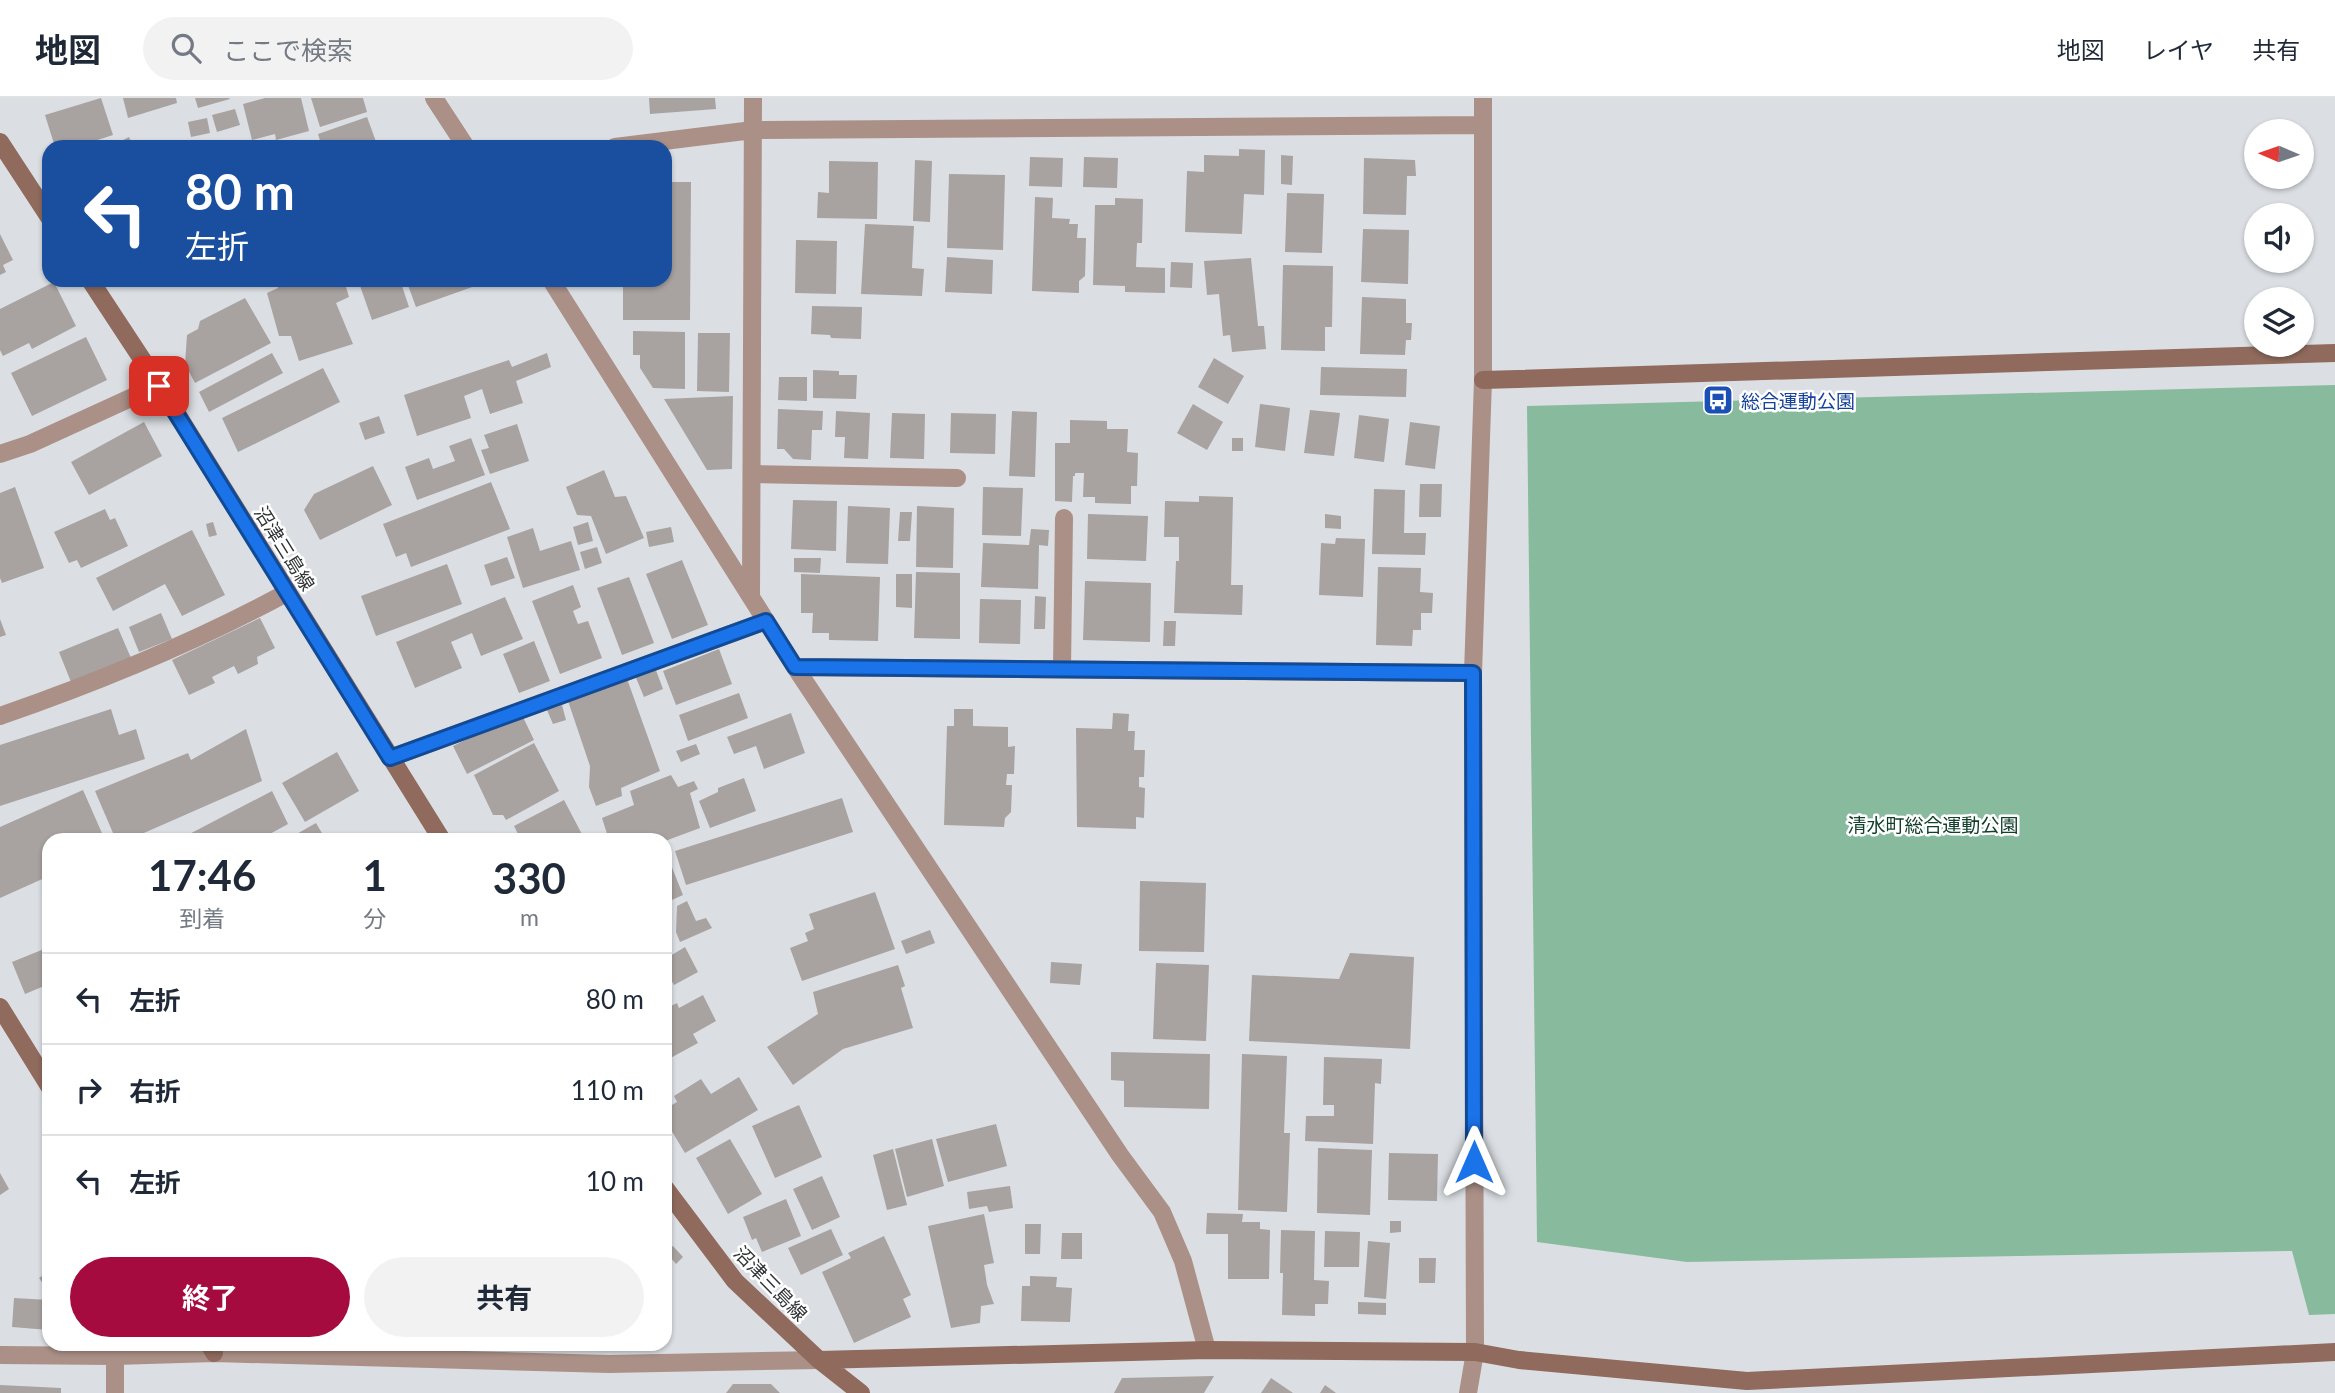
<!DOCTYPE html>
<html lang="ja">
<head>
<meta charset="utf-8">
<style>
  body { margin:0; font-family:Lato,"Noto Sans JP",sans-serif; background:#f2f2f3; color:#1f2937; height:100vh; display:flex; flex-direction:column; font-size:26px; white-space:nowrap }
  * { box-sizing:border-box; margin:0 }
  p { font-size:23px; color:#747a83 }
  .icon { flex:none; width:38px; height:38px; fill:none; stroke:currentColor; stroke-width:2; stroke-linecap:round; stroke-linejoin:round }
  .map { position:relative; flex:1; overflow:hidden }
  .side { position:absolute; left:42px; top:735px; width:630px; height:518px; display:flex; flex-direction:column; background:#fff; border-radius:21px; box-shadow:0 2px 5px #0004 }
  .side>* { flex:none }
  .top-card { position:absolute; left:42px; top:42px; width:630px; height:147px; border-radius:21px; box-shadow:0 2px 5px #0004; background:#1a4fa0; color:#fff; overflow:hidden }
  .needle { width:46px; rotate:272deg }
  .buttons { position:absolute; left:2244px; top:21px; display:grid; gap:14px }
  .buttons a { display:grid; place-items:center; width:70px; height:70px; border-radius:50%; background:#fff; box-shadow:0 2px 5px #0004; font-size:35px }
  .pin { position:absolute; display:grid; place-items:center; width:60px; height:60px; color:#fff; margin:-30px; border-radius:14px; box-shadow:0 4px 10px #0006 }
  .me { position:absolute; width:77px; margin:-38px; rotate:0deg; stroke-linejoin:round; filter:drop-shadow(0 0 5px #0008) }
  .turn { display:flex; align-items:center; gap:24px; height:147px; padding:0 28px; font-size:32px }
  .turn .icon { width:91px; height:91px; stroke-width:2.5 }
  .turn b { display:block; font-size:49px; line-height:60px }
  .eta { display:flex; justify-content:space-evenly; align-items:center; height:119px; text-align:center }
  .eta b { font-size:42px; font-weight:700; line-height:49px }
  .cta { display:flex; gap:14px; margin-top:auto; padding:14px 28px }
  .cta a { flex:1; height:80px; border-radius:42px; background:#a50b3f; color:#fff; font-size:28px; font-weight:700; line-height:80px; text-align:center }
  .cta a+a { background:#f2f2f3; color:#1f2937 }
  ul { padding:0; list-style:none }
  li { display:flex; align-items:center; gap:21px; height:91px; padding:0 28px; border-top:2px solid #e0e1e3 }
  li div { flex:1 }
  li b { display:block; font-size:26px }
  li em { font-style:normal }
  header { display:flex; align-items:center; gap:42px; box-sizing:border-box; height:98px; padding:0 35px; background:#fff; border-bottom:2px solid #e0e1e3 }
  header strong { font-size:33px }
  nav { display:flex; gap:38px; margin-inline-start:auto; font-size:24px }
  .search { width:490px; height:63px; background:#f2f2f3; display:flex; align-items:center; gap:18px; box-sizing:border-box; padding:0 24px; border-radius:38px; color:#747a83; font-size:26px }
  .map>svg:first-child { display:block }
  .green { fill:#88bb9d }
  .building { fill:#a8a2a0 }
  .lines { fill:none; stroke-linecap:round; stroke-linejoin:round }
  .lane { stroke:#aa9087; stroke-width:18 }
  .street { stroke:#aa9087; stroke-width:18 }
  .secondary { stroke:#8f6a5d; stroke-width:18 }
  .route-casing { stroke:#114b97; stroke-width:18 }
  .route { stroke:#1a73e8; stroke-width:12 }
  .labels { text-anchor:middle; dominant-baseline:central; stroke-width:5; stroke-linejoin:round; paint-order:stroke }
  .transit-label { font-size:19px; fill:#164399; stroke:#fff; text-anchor:start }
  .street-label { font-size:19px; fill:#2f3132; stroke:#fff }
  .park-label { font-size:19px; fill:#12402a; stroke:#fff }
</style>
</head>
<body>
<header>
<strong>地図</strong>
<div class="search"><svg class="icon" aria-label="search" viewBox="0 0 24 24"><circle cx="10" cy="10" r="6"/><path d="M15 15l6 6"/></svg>ここで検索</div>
<nav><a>地図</a><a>レイヤ</a><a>共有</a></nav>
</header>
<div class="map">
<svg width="2335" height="1295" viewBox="0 0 2335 1295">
  <rect width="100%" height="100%" fill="#dbdfe3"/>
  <!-- green -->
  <path class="green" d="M2335 287V1216L2309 1217 2292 1153 1687 1164 1537 1144 1527 308Z"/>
  <!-- building -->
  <path class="building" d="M101 0 113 37 76 49H55L45 17Z
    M123 0H176L177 5 128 20Z
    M195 0H229L230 1 198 10Z
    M265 0H301L309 33 276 42 275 36 252 42 243 6Z
    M311 0H363L367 14 320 29Z
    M649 0H715L716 11 650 16Z
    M235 11 240 27 217 34 212 17Z
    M367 19 378 49H322L318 36Z
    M207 20 210 35 191 39 188 24Z
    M129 39 134 49H109Z
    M1239 51 1265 52 1264 97 1244 96 1242 136 1185 134 1187 73 1204 74V57L1239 58Z
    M1281 57 1293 58 1292 87 1281 86Z
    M1030 59 1063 60 1062 89 1029 88Z
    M1084 59 1118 60 1117 90 1083 89Z
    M1364 60 1415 62 1416 78H1407L1406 117 1363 116Z
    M915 62 932 63 930 124 913 123Z
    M829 63 878 64 877 121 817 120 818 94 829 95Z
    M949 76 1005 77 1003 152 947 150Z
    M665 84H691L690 222H623V182H665Z
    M1287 95 1324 96 1322 155 1285 154Z
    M1035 99 1053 100 1052 120 1070 121 1069 126H1078L1077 140H1086L1085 178 1079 183V195L1032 193Z
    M1115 100 1143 101 1142 145H1137L1136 169 1165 170V195L1125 194V188L1093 187 1095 107H1115Z
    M865 126 914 128 912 170 924 171 922 198 861 196Z
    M1363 131 1409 132 1408 186 1361 184Z
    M0 136 13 162 3 167 6 174 0 177Z
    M796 142 837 143 836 196 795 195Z
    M947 159 993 162 992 196 945 194Z
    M1251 160 1258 228H1264L1266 251 1232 254 1230 237 1223 238 1219 196 1207 197 1204 163Z
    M1171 164 1193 165 1192 190 1170 189Z
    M1283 167 1333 168 1332 229H1325V253L1281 252Z
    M276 182H344L349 199 336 205 353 246 299 263 291 238H279L267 195 278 190Z
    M358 182H400L409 209 372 222Z
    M406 182H492L416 209Z
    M54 184 76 228 32 251 29 245 3 258 0 252V211Z
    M1362 199 1406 201V225H1412L1411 242H1406L1405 257 1360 256Z
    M245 200 271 245 195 285 185 266 187 237 198 231 200 223Z
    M812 208 862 209 861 241 831 240 830 237 811 236Z
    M633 233 685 234V291L653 290 640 270V257H633Z
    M698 235H730L729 294 697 293Z
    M86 239 107 282 32 318 11 275Z
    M272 255 283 275 209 314 199 294Z
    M547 255 551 269 516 283 523 305 490 316 482 291 464 298 471 320 417 338 404 297 509 262 512 269Z
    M1214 260 1244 278 1228 306 1198 289Z
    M1321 269 1407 271 1406 299 1320 297Z
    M323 270 340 304 238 354 222 320Z
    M813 272 839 273V277H857L856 301 813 300Z
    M779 279H807V303L778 302Z
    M733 298 732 371 707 372 664 301Z
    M1193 306 1223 324 1207 352 1177 335Z
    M1260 306 1290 310 1285 353 1255 349Z
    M778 311 823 313 822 332H812L811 362 793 361 784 351H777Z
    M1310 312 1340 315 1334 358 1304 355Z
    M836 313 870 315 868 361 844 360 845 339H835Z
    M1012 313 1037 314 1035 379 1009 378Z
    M892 315 925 316 924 361 890 360Z
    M951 315 996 316 995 356 950 355Z
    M1359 317 1389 321 1384 364 1354 360Z
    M379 318 385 335 365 342 359 325Z
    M1070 322 1107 323V331H1128L1127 354 1138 355 1137 388H1131V406L1095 405V399H1083L1084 375H1075V378H1073L1072 404 1055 403V345H1070Z
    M144 324 162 358 89 397 71 364Z
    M1410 324 1440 328 1435 371 1405 367Z
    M517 326 529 363 490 376 481 352 489 350 484 337Z
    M471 340 485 377 417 402 405 369 429 360 433 371 455 363 449 348Z
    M1232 340H1243V353H1232Z
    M373 368 392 407 320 442 304 412 314 396Z
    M604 372 615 399 626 398 644 440 606 456 591 418 577 417 566 389Z
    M491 384 510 431 411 469 406 455 396 459 383 426Z
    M1420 386H1442L1441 419H1419Z
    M15 389 44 470 2 485 0 480V395Z
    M983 389 1023 390 1021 438 982 437Z
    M1374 391 1405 392 1404 435H1426L1425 457 1372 456Z
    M1199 398 1233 399 1231 487H1243L1242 517 1174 515 1176 463H1179V439H1164L1165 403 1199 404Z
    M793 402 837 403 836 453 791 451Z
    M848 408 890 410 888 466 846 465Z
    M917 408 954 410 953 470 916 469Z
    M105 411 110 422 115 420 128 448 81 470 77 462 69 465 54 434Z
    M900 414H912L910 443H898Z
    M1088 416 1148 418 1146 463 1087 461Z
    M1325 416 1341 418V431L1325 430Z
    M213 424 217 437 209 439 206 426Z
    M588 424 593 443 578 447 573 429Z
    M671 429 674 444 649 449 646 434Z
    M533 430 540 453 571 443 580 472 523 490 507 439Z
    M1031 431 1049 432 1048 448 1039 447 1038 491 981 489 983 445 1029 447Z
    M192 432 225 497 182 518 165 486 113 513 96 480Z
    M1336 440 1365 441 1363 499 1319 497 1321 445 1335 446Z
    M597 449 602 465 585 471 580 454Z
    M507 459 515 480 491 488 484 467Z
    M794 460H821L820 475 794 474Z
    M682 462 708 527 672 541 646 476Z
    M447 466 462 506 376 538 361 498Z
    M1378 469 1421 470 1420 494 1433 495 1432 515H1421V532H1413L1412 548 1376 547Z
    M916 474 960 475V541L914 540Z
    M801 476 880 479 878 543 829 542V535H812L813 515H801Z
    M896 476H912V510L896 509Z
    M629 479 654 545 622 557 597 490Z
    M1085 483 1151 485 1150 544 1083 542Z
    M573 487 581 509 573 513 578 526 588 523 602 560 560 576 532 503Z
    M1035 498 1046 499 1045 531H1034Z
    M505 499 523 541 481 558 472 535 451 544 462 570 415 590 396 544Z
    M980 501 1021 502 1020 546 979 545Z
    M161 515 172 541 139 554 129 529Z
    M260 520 275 550 257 559 258 566 238 576 234 568 212 579 215 585 189 597 172 562Z
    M0 521 6 537 0 539Z
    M1164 523H1176L1175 548H1163Z
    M118 530 131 560 71 584 59 554Z
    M534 543 550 583 519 595 503 556Z
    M719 551 732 586 676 607 663 573Z
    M654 567 663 591 644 599 634 575Z
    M626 578 660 673 621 690 622 698 596 708 589 689 590 668 567 600Z
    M739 595 748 620 688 643 679 617Z
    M562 607 566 622 553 626 547 612Z
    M111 611 119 637 136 631 145 661 0 708V647Z
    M954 611H973V628L1008 629V649L1015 648 1014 676H1007L1006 687H1012L1011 714 1005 720 1004 729 944 727 947 628H954Z
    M521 615 534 642 467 676 453 648Z
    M791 615 805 655 764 671 756 648 734 656 727 639Z
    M1113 615 1129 616 1128 633H1135L1134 652H1145L1144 679H1139V689L1145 690 1144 720 1136 719V731L1077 729 1076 630 1112 631Z
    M246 631 262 683 128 742H116L95 693 188 655 191 662Z
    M534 645 559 693 506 722 503 717H493L474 677Z
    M696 646 700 656 681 664 676 653Z
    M337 654 359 693 305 724 282 685Z
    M671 677 678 689 694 683 698 691 690 695 700 730 665 743 609 742 602 720 634 707 630 693Z
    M744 680 756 713 710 730 699 703 718 694V690Z
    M83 692 105 742H49V778L0 800V729Z
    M272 693 288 726 259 742H178Z
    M842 700 853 734 686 787 675 753Z
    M564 702 585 742H521L514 728Z
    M316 725 326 742H286Z
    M507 735 512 742H497Z
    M665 757H667L683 797 665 805Z
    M1140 783 1206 785 1204 854 1139 853Z
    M875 794 895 851 802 883 790 850 808 843 805 835 814 831 809 816Z
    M687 803 696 823 706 820 712 830 680 844 676 834 677 808Z
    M930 832 935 845 906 856 901 843Z
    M49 849V886L25 896 12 864Z
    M685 849 698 874 674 887 665 871V861Z
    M1350 855 1414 859 1410 951 1249 943 1252 877 1339 881Z
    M1051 864 1082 866 1080 887 1050 885Z
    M1156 865 1209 867 1206 943 1153 941Z
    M898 867 905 888 901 890 913 930 843 951 793 987 767 949 818 916 813 894Z
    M703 897 716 923 693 936 698 945 665 963V911L677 905 679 910Z
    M1111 954 1210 956 1209 1011 1124 1009V983L1111 982Z
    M1242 956 1287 958 1284 1035H1290L1287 1114 1238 1112Z
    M1324 959 1382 961 1381 986 1375 985 1373 1046 1305 1043 1306 1018H1334V1007H1323Z
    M739 979 758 1012 685 1055 665 1022V1011L677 1004 674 998 701 981 711 996Z
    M799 1007 822 1059 775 1080 752 1028Z
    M996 1026 1007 1068 948 1084 936 1041Z
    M730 1041 762 1096 728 1116 696 1060Z
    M932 1041 944 1088 907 1099 895 1051Z
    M1318 1050 1372 1052 1370 1117 1317 1115Z
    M893 1051 907 1107 887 1112 873 1057Z
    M1389 1055 1438 1056 1437 1103 1388 1102Z
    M0 1075 9 1091 0 1097Z
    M822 1078 840 1119 812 1132 793 1091Z
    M1010 1088 1013 1110 989 1114 987 1108 969 1111 967 1094Z
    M786 1101 801 1138 762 1154 756 1140 752 1142 743 1119Z
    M1207 1115 1243 1116 1242 1124H1260V1131L1270 1132 1269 1181H1228V1136H1206Z
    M984 1116 994 1165 984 1167 987 1187 994 1206 981 1208 980 1225 951 1230 928 1128Z
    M1390 1123H1401V1134L1390 1135Z
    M1025 1126H1041L1040 1156H1025Z
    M831 1131 843 1157 801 1177 788 1150Z
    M1281 1132 1315 1133 1314 1182 1329 1183 1328 1206H1315V1218L1282 1217 1283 1175H1280Z
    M1325 1133 1360 1134 1359 1169H1324Z
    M1062 1135H1082V1161H1061Z
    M884 1138 911 1197 903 1201 911 1219 854 1245 822 1174 851 1160 848 1155Z
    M1368 1143 1390 1145 1386 1201 1364 1199Z
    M673 1148 683 1159 676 1166 666 1154Z
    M1419 1160H1436L1435 1185H1419Z
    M49 1173V1194L39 1180Z
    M1030 1178 1057 1179 1056 1189 1072 1190 1070 1224 1021 1223 1022 1188H1030Z
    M14 1200 49 1202V1232L12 1229Z
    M1358 1204 1386 1205V1217L1358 1216Z
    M1214 1278 1204 1295H1114L1122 1280Z
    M1271 1280 1293 1295H1261Z
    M733 1286H771L780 1295H726Z
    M0 1287 61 1290V1295H0Z
    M1325 1287 1336 1295H1320Z"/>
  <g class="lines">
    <!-- lane -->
    <path class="lane" d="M752 376 957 380
      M1062 571 1064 420
      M0 618C98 584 196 544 288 494
      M390 660 766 523"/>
    <!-- street -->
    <path class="street" d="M434 0 466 49
      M615 49 753 32 1483 27
      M551 182 795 569 1120 1057 1162 1114 1183 1163 1207 1252
      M0 356 30 346 159 287
      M751 497 753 0
      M795 569 1473 575
      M0 1257 115 1258 214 1255 609 1266 819 1262
      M115 1258V1295
      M1468 1295 1475 1254 1473 575 1483 282V0"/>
    <!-- secondary -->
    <path class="secondary" d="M0 44 49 119
      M90 182 159 287 442 742
      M1483 282 2335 255
      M0 909 49 988
      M665 1090 735 1183 819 1262 861 1295
      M209 1246 214 1255
      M819 1262 1207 1252 1475 1254 1519 1262 1747 1283 2335 1254"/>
  </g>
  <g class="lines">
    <!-- route casing -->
    <g class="route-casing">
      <path id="route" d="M159 288 390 660 766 523 795 569 1473 575 1474 1064"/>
    </g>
    <!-- route -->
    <use href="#route" class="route"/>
  </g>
  <!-- icons -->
  <defs>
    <g id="bus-square" transform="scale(1.575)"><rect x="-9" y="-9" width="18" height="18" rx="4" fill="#1a4fb4" stroke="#fff"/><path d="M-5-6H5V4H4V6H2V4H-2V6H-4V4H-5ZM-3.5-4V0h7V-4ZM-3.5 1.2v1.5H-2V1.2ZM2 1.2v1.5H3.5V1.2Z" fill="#fff"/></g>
  </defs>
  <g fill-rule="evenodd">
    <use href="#bus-square" x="1718" y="302"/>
  </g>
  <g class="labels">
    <!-- transit labels -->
    <g class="transit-label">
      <text x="1741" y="302">総合運動公園</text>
    </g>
    <!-- street labels -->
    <g class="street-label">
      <text transform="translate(285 450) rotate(58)">沼津三島線</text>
      <text transform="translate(771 1185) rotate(46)">沼津三島線</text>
    </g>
    <!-- park labels -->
    <g class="park-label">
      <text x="1933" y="726">清水町総合運動公園</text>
    </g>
  </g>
</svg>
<div class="buttons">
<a><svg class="needle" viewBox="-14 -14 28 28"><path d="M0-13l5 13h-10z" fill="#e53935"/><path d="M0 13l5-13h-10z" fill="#747a83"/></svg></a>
<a><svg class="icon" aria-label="sound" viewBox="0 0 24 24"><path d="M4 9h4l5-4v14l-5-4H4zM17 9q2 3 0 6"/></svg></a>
<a><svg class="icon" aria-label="layers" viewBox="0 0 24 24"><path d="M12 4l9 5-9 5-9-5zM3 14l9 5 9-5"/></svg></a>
</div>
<div class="pin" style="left:159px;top:288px;background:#d93025"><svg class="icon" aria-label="arrive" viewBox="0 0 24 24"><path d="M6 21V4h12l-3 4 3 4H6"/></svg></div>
<svg class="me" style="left:1474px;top:1064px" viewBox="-20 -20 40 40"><path d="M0-17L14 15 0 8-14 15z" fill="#1a73e8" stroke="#fff" stroke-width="4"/></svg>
<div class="top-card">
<div class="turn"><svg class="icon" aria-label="left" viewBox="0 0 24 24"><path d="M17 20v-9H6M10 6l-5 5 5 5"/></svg><div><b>80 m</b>左折</div></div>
</div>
<section class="side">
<div class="eta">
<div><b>17:46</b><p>到着</p></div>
<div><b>1</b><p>分</p></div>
<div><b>330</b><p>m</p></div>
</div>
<ul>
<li><svg class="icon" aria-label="left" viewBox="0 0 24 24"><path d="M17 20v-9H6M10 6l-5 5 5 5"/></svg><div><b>左折</b></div><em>80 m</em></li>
<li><svg class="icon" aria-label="right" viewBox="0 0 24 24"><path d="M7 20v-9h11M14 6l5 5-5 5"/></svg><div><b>右折</b></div><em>110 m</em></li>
<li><svg class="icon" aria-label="left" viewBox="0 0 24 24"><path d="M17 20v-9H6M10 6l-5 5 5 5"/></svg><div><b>左折</b></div><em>10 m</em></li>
</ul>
<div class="cta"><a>終了</a><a>共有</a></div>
</section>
</div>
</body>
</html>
